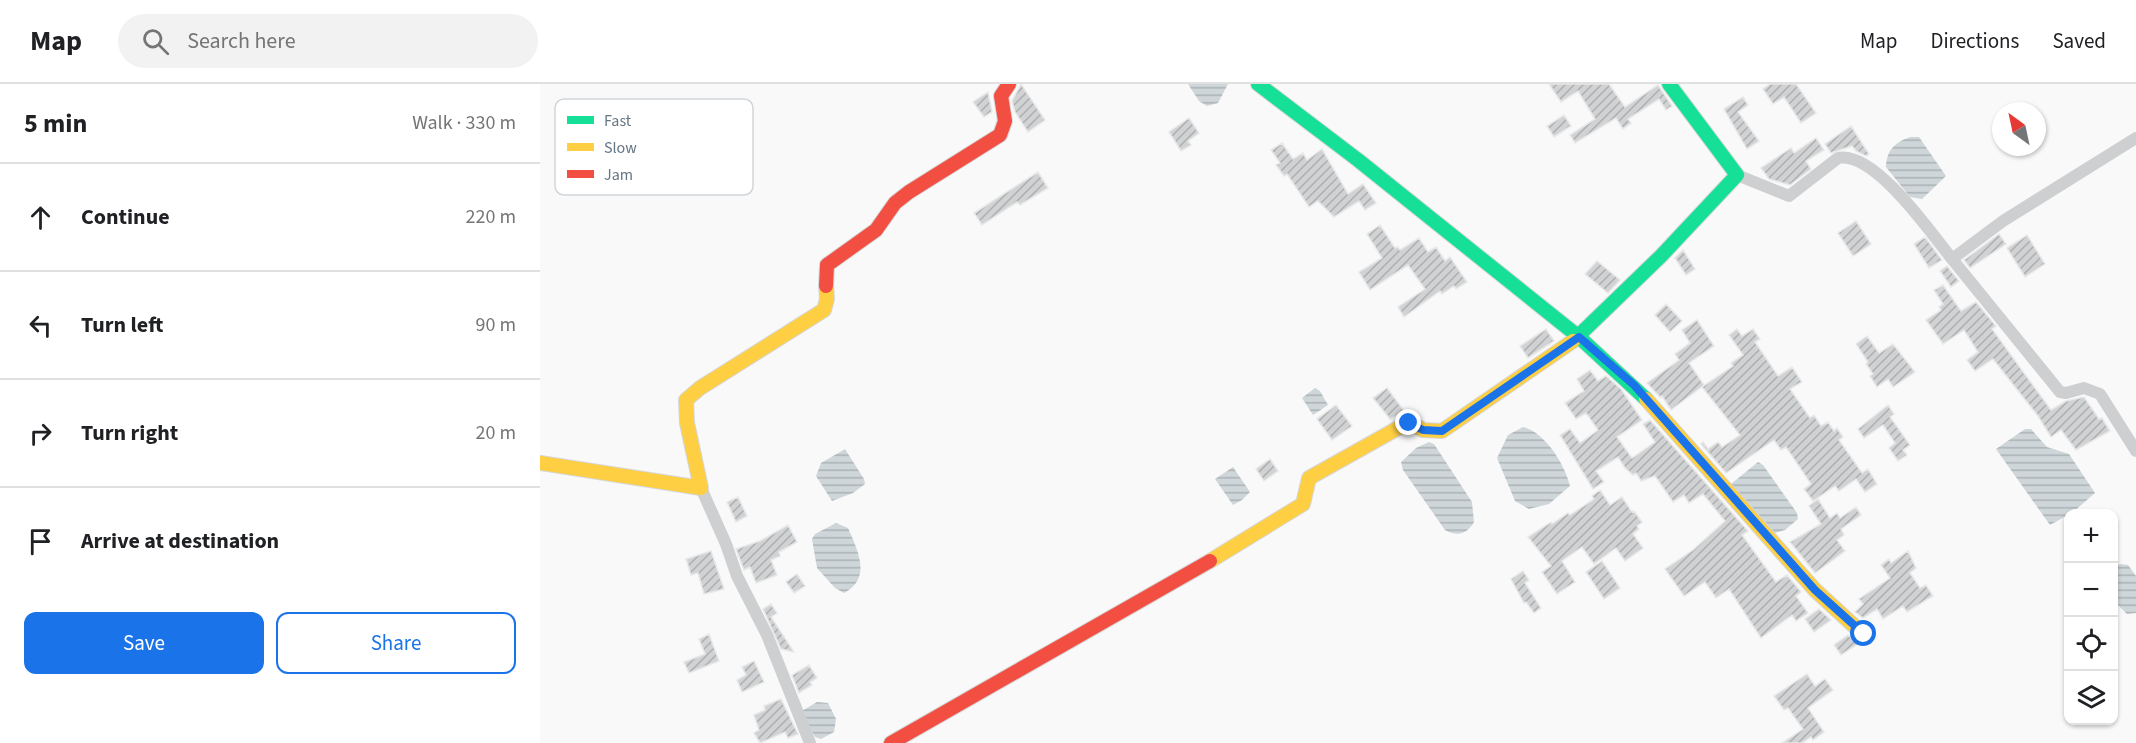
<!DOCTYPE html>
<meta charset="utf-8">
<style>
body{margin:0;font-family:"Source Sans 3",sans-serif;background:#f2f2f2;color:#202124}
.controls{position:absolute;right:18px;bottom:18px;display:grid;overflow:hidden;border-radius:12px;box-shadow:0 2px 4px #0004}
.controls button{width:54px;height:54px;display:grid;place-items:center;padding:0;border:0;border-bottom:2px solid #e0e0e0;background:#fff;color:#202124;font:30px sans-serif}
.compass{position:absolute;left:1452px;top:18px;width:54px;height:54px;border-radius:50%;background:#fff;box-shadow:0 2px 4px #0004;rotate:327deg}
.stop{position:absolute;width:18px;height:18px;margin:-14px;border:4px solid #1a73e8;border-radius:50%;background:#fff}
.stop.end{background:#1a73e8;border-color:#fff;box-shadow:0 2px 6px #0008}
.list{margin:0;padding:0;list-style:none}
h2{display:flex;justify-content:space-between;align-items:center;height:78px;margin:0;padding:0 24px;font-size:26px}
h2 small{font-size:20px;font-weight:400;color:#757577}
.list li{display:grid;grid-template-columns:39px 1fr auto;gap:18px;align-items:center;box-sizing:border-box;height:108px;padding:0 24px;border-top:2px solid #e0e0e0}
.list b{display:block;font-size:22px;white-space:nowrap}
.list em{font-size:20px;font-style:normal;color:#757577}
.actions{display:flex;gap:12px;padding:18px 24px}
.actions a{flex:1;padding:14px 0;border:2px solid #1a73e8;border-radius:12px;text-align:center;font-size:21px;color:#1a73e8}
.actions .main{background:#1a73e8;color:#fff}
.icon{flex:none;width:33px;height:33px;fill:none;stroke:currentColor;stroke-width:2;stroke-linecap:round;stroke-linejoin:round}
.map{position:relative;flex:none;width:1596px;height:659px;overflow:hidden}
header{display:flex;align-items:center;gap:36px;box-sizing:border-box;height:84px;padding:0 30px;background:#fff;border-bottom:2px solid #e0e0e0}
header strong{font-size:28px}
nav{display:flex;gap:33px;margin-inline-start:auto;font-size:21px}
.search{width:420px;height:54px;background:#f2f2f2;display:flex;align-items:center;gap:15px;box-sizing:border-box;padding:0 21px;border-radius:33px;color:#757577;font-size:22px}
main{display:flex}
aside{flex:1;background:#fff}
.map>svg:first-child{display:block}
.water{fill:url(#water-rules)}
.building{fill:url(#building-hatch);stroke:#e8e8e8;stroke-width:1.5}
.lines{fill:none;stroke-linecap:round;stroke-linejoin:round}
.fast-casing{stroke:#d5d6d7;stroke-width:16}
.slow-casing{stroke:#d5d6d7;stroke-width:16}
.jam-casing{stroke:#d5d6d7;stroke-width:16}
.street{stroke:#cecfd0;stroke-width:12}
.fast{stroke:#16e098;stroke-width:14}
.slow{stroke:#ffcf43;stroke-width:14}
.jam{stroke:#f24e42;stroke-width:14}
.route{stroke:#1a73e8;stroke-width:8}
.key{fill:#fff;stroke:#d1d6da;stroke-width:1.5}
.key-label{font-size:16px;fill:#657683}
</style>
<header>
<strong>Map</strong>
<div class="search"><svg class="icon" aria-label="search" viewBox="0 0 24 24"><circle cx="10" cy="10" r="6"/><path d="M15 15l6 6"/></svg>Search here</div>
<nav><a>Map</a><a>Directions</a><a>Saved</a></nav>
</header>
<main>
<aside>
<h2>5 min<small>Walk · 330 m</small></h2>
<ul class="list">
<li><svg class="icon" aria-label="ahead" viewBox="0 0 24 24"><path d="M12 20V5M6 11l6-6 6 6"/></svg><div><b>Continue</b></div><em>220 m</em></li>
<li><svg class="icon" aria-label="left" viewBox="0 0 24 24"><path d="M17 20v-9H6M10 6l-5 5 5 5"/></svg><div><b>Turn left</b></div><em>90 m</em></li>
<li><svg class="icon" aria-label="right" viewBox="0 0 24 24"><path d="M7 20v-9h11M14 6l5 5-5 5"/></svg><div><b>Turn right</b></div><em>20 m</em></li>
<li><svg class="icon" aria-label="arrive" viewBox="0 0 24 24"><path d="M6 21V4h12l-3 4 3 4H6"/></svg><div><b>Arrive at destination</b></div></li>
</ul>
<div class="actions"><a class="main">Save</a><a>Share</a></div>
</aside>
<div class="map">
<svg width="1596" height="659" viewBox="0 0 1596 659">
<defs>
<pattern id="water-rules" width="6" height="5" patternUnits="userSpaceOnUse" patternTransform="scale(1.5)"><rect width="6" height="5" fill="#ced6d9"/><path d="M0 2.5h6" fill="none" stroke="#abb2b5"/></pattern>
<pattern id="building-hatch" width="6" height="6" patternUnits="userSpaceOnUse" patternTransform="scale(1.5)"><rect width="6" height="6" fill="#d0d2d3"/><path d="M-1 1l2-2M0 6l6-6M5 7l2-2" fill="none" stroke="#acafb1"/></pattern>
</defs>
<rect width="100%" height="100%" fill="#f9f9f9"/>
<path class="water" d="M 648,0 L 688,0 L 678,19 L 667,22 L 659,17 Z
M 1370,53 L 1379,53 L 1406,92 L 1382,115 L 1370,113 L 1346,83 C 1347,66 1354,59 1370,53 Z
M 775,304 L 780,307 L 788,321 L 773,331 L 762,314 Z
M 983,343 C 1006,349 1025,381 1030,402 L 1009,420 L 989,425 L 975,417 L 957,374 L 968,351 Z
M 1485,345 L 1491,345 L 1507,363 L 1529,370 L 1555,409 L 1532,429 L 1510,441 L 1456,365 Z
M 889,358 L 894,360 L 932,418 L 934,438 C 927,450 918,453 905,446 L 863,386 L 861,378 L 876,364 Z
M 305,365 L 324,395 L 325,400 L 313,409 L 292,417 L 276,392 L 281,379 Z
M 1218,378 L 1223,381 L 1257,429 L 1258,435 L 1245,446 L 1235,449 L 1191,400 Z
M 693,383 L 710,408 L 702,416 L 693,421 L 675,395 Z
M 296,439 L 308,444 C 318,467 332,494 304,509 L 295,504 L 277,484 L 272,455 L 275,450 Z
M 1580,480 L 1588,481 L 1596,492 L 1596,529 L 1587,530 L 1574,517 L 1574,484 Z
M 277,618 L 288,619 L 296,635 L 294,648 L 281,655 L 275,653 L 260,628 Z"/>
<path class="building" d="M 481,0 L 505,36 L 488,48 L 475,28 L 472,17 Z
M 1009,0 L 1069,0 L 1085,23 L 1118,1 L 1132,22 L 1126,26 L 1119,15 L 1088,35 L 1091,39 L 1083,45 L 1076,34 L 1035,59 L 1030,51 L 1055,35 L 1038,7 L 1021,18 Z
M 1230,0 L 1256,0 L 1276,29 L 1261,39 L 1244,13 L 1233,20 L 1223,5 Z
M 448,8 L 452,28 L 444,33 L 433,18 Z
M 1203,13 L 1208,21 L 1198,28 L 1219,57 L 1207,65 L 1184,25 Z
M 1024,31 L 1031,42 L 1014,53 L 1007,42 Z
M 649,34 L 659,49 L 648,57 L 651,61 L 641,67 L 629,48 Z
M 1311,42 L 1329,70 L 1326,72 L 1316,67 L 1312,62 L 1291,69 L 1285,60 Z
M 1276,54 L 1284,66 L 1266,77 L 1271,85 L 1250,101 L 1229,95 L 1221,84 L 1251,64 L 1254,69 Z
M 742,59 L 753,75 L 763,69 L 767,76 L 782,65 L 808,110 L 823,100 L 836,119 L 825,126 L 819,117 L 794,133 L 778,117 L 769,123 L 747,90 L 744,92 L 736,81 L 740,79 L 731,66 Z
M 498,88 L 508,104 L 480,121 L 477,118 L 442,141 L 434,129 Z
M 1316,137 L 1331,160 L 1313,172 L 1298,149 Z
M 840,141 L 855,164 L 858,163 L 860,166 L 879,154 L 888,168 L 896,163 L 905,177 L 910,173 L 927,198 L 916,205 L 914,202 L 902,210 L 900,207 L 864,233 L 858,223 L 885,205 L 868,181 L 830,206 L 819,188 L 842,174 L 827,150 Z
M 1459,150 L 1466,160 L 1430,184 L 1424,176 Z
M 1487,151 L 1505,180 L 1485,193 L 1467,164 Z
M 1385,153 L 1402,176 L 1389,184 L 1374,160 Z
M 1143,166 L 1155,185 L 1146,191 L 1135,174 Z
M 1057,177 L 1080,196 L 1068,209 L 1045,190 Z
M 1407,182 L 1419,197 L 1411,203 L 1400,187 Z
M 1403,201 L 1421,227 L 1436,218 L 1456,242 L 1452,245 L 1511,326 L 1526,317 L 1544,313 L 1559,335 L 1562,334 L 1570,347 L 1536,366 L 1521,346 L 1511,353 L 1498,332 L 1453,275 L 1435,287 L 1427,276 L 1438,268 L 1424,246 L 1403,260 L 1386,236 L 1401,226 L 1399,223 L 1403,220 L 1394,206 Z
M 1126,220 L 1142,237 L 1130,248 L 1115,231 Z
M 1157,236 L 1174,262 L 1149,279 L 1164,301 L 1131,326 L 1122,312 L 1120,313 L 1107,299 L 1139,276 L 1135,270 L 1150,259 L 1142,246 Z
M 1006,245 L 1014,257 L 988,274 L 980,262 Z
M 1197,245 L 1202,252 L 1213,245 L 1220,255 L 1215,258 L 1238,292 L 1252,283 L 1262,298 L 1250,305 L 1270,334 L 1274,331 L 1281,342 L 1288,338 L 1294,347 L 1297,344 L 1303,353 L 1299,356 L 1322,389 L 1328,385 L 1337,400 L 1325,408 L 1316,395 L 1299,407 L 1295,402 L 1273,417 L 1264,405 L 1271,400 L 1246,363 L 1241,366 L 1234,356 L 1186,389 L 1161,360 L 1163,358 L 1168,365 L 1178,358 L 1182,363 L 1200,351 L 1162,303 L 1193,282 L 1191,279 L 1203,271 L 1189,251 Z
M 1327,252 L 1339,269 L 1353,260 L 1375,288 L 1353,303 L 1348,295 L 1337,303 L 1330,292 L 1333,290 L 1326,280 L 1328,278 L 1316,260 Z
M 1050,286 L 1058,297 L 1066,292 L 1081,305 L 1102,336 L 1077,353 L 1092,374 L 1115,358 L 1103,340 L 1110,336 L 1208,447 L 1202,451 L 1236,498 L 1247,491 L 1257,503 L 1261,508 L 1256,512 L 1268,529 L 1256,537 L 1252,531 L 1221,554 L 1189,505 L 1176,514 L 1165,498 L 1144,512 L 1125,485 L 1153,466 L 1185,437 L 1163,410 L 1149,419 L 1144,411 L 1133,418 L 1115,392 L 1101,397 L 1096,389 L 1093,391 L 1085,384 L 1078,373 L 1056,387 L 1064,398 L 1053,405 L 1020,351 L 1030,345 L 1040,359 L 1058,346 L 1046,329 L 1036,335 L 1025,319 L 1044,307 L 1037,295 Z
M 847,304 L 865,328 L 850,335 L 833,314 Z
M 796,321 L 812,342 L 792,356 L 777,335 Z
M 1348,321 L 1354,330 L 1350,333 L 1370,361 L 1363,366 L 1367,371 L 1358,377 L 1349,364 L 1355,359 L 1343,341 L 1324,354 L 1318,345 Z
M 730,375 L 738,387 L 724,397 L 716,385 Z
M 1060,406 L 1070,421 L 1082,413 L 1092,428 L 1094,427 L 1102,438 L 1097,442 L 1099,445 L 1093,450 L 1103,464 L 1085,477 L 1076,464 L 1054,480 L 1042,463 L 1022,477 L 1035,498 L 1017,510 L 1002,488 L 1011,482 L 988,453 L 1011,438 L 1012,440 L 1028,429 L 1030,431 L 1054,415 L 1052,412 Z
M 198,413 L 207,432 L 196,438 L 187,418 Z
M 1278,415 L 1290,434 L 1297,429 L 1300,434 L 1316,423 L 1321,431 L 1301,445 L 1304,451 L 1297,456 L 1305,467 L 1275,489 L 1250,458 L 1281,440 L 1269,422 Z
M 248,441 L 257,458 L 239,468 L 240,472 L 231,476 L 237,491 L 216,499 L 210,483 L 204,486 L 196,465 L 220,457 Z
M 171,467 L 184,505 L 164,510 L 158,489 L 151,491 L 146,475 Z
M 1368,467 L 1376,484 L 1370,489 L 1380,504 L 1386,501 L 1393,512 L 1367,528 L 1363,522 L 1343,535 L 1337,525 L 1323,534 L 1315,528 L 1323,520 L 1319,515 L 1350,494 L 1341,481 L 1349,475 L 1351,479 Z
M 1062,477 L 1080,504 L 1064,515 L 1046,488 Z
M 983,487 L 989,496 L 985,499 L 1001,524 L 994,529 L 986,518 L 984,519 L 971,495 Z
M 257,490 L 265,502 L 254,509 L 246,498 Z
M 231,520 L 237,529 L 231,533 L 254,568 L 241,565 L 223,525 Z
M 1279,525 L 1291,536 L 1274,548 L 1265,535 Z
M 169,550 L 179,577 L 149,589 L 144,578 L 165,570 L 159,555 Z
M 1308,551 L 1318,560 L 1301,571 L 1294,561 Z
M 214,577 L 224,598 L 202,608 L 197,596 L 206,591 L 202,583 Z
M 269,581 L 277,594 L 270,598 L 272,601 L 259,609 L 252,591 Z
M 1267,590 L 1275,602 L 1285,595 L 1293,606 L 1268,624 L 1284,648 L 1273,656 L 1271,653 L 1262,659 L 1242,659 L 1263,645 L 1248,624 L 1244,626 L 1234,612 Z
M 241,615 L 258,650 L 248,654 L 245,648 L 220,659 L 214,649 L 219,646 L 214,631 L 225,626 L 224,622 Z"/>
<g class="lines">
<defs>
<path id="fast" d="M 718,0 L 818,76 L 1039,253 L 1106,315
M 1033,257 L 1121,172 L 1197,91 L 1129,0"/>
<path id="slow" d="M 1106,315 L 1275,506 L 1324,551
M 0,379 L 161,404 L 147,339 L 146,316 L 160,304 L 284,226 L 287,215 L 286,202
M 670,477 L 763,420 L 769,394 L 869,338 L 883,346 L 902,347 L 1033,257"/>
<path id="jam" d="M 286,202 L 287,181 L 336,146 L 355,119 L 369,108 L 460,51 L 465,37 L 461,12 L 469,0
M 351,659 L 670,477"/>
</defs>
<use href="#fast" class="fast-casing"/>
<use href="#slow" class="slow-casing"/>
<use href="#jam" class="jam-casing"/>
<path class="street" d="M 1596,54 L 1463,137 L 1412,175 L 1520,308 L 1526,309 L 1544,304 L 1560,310 L 1596,367
M 1197,91 L 1249,112 L 1298,74 C 1334,66 1391,149 1412,175
M 161,404 L 186,460 L 197,492 L 227,551 L 270,659"/>
<use href="#fast" class="fast"/>
<use href="#slow" class="slow"/>
<use href="#jam" class="jam"/>
</g>
<g class="lines">
<path class="route" d="M 869,339 L 883,346 L 902,347 L 1039,253 L 1094,301 L 1275,506 L 1324,550"/>
</g>
<rect x="15" y="15" width="198" height="96" rx="9" class="key"/>
<rect x="27" y="32" width="27" height="8" fill="#16e098"/>
<rect x="27" y="59" width="27" height="8" fill="#ffcf43"/>
<rect x="27" y="86" width="27" height="8" fill="#f24e42"/>
<g class="key-label">
<text x="64" y="42">Fast</text>
<text x="64" y="69">Slow</text>
<text x="64" y="96">Jam</text>
</g>
</svg>
<div class="controls">
<button>+</button>
<button>−</button>
<button><svg class="icon" aria-label="locate" viewBox="0 0 24 24"><circle cx="12" cy="12" r="6"/><path d="M12 2v4M12 18v4M2 12h4M18 12h4"/></svg></button>
<button><svg class="icon" aria-label="layers" viewBox="0 0 24 24"><path d="M12 4l9 5-9 5-9-5zM3 14l9 5 9-5"/></svg></button>
</div>
<svg class="compass" viewBox="-18 -18 36 36"><path d="M0-13l5 13h-10z" fill="#e53935"/><path d="M0 13l5-13h-10z" fill="#757577"/></svg>
<div class="stop" style="left:1324px;top:550px"></div>
<div class="stop end" style="left:869px;top:339px"></div>
</div>
</main>
